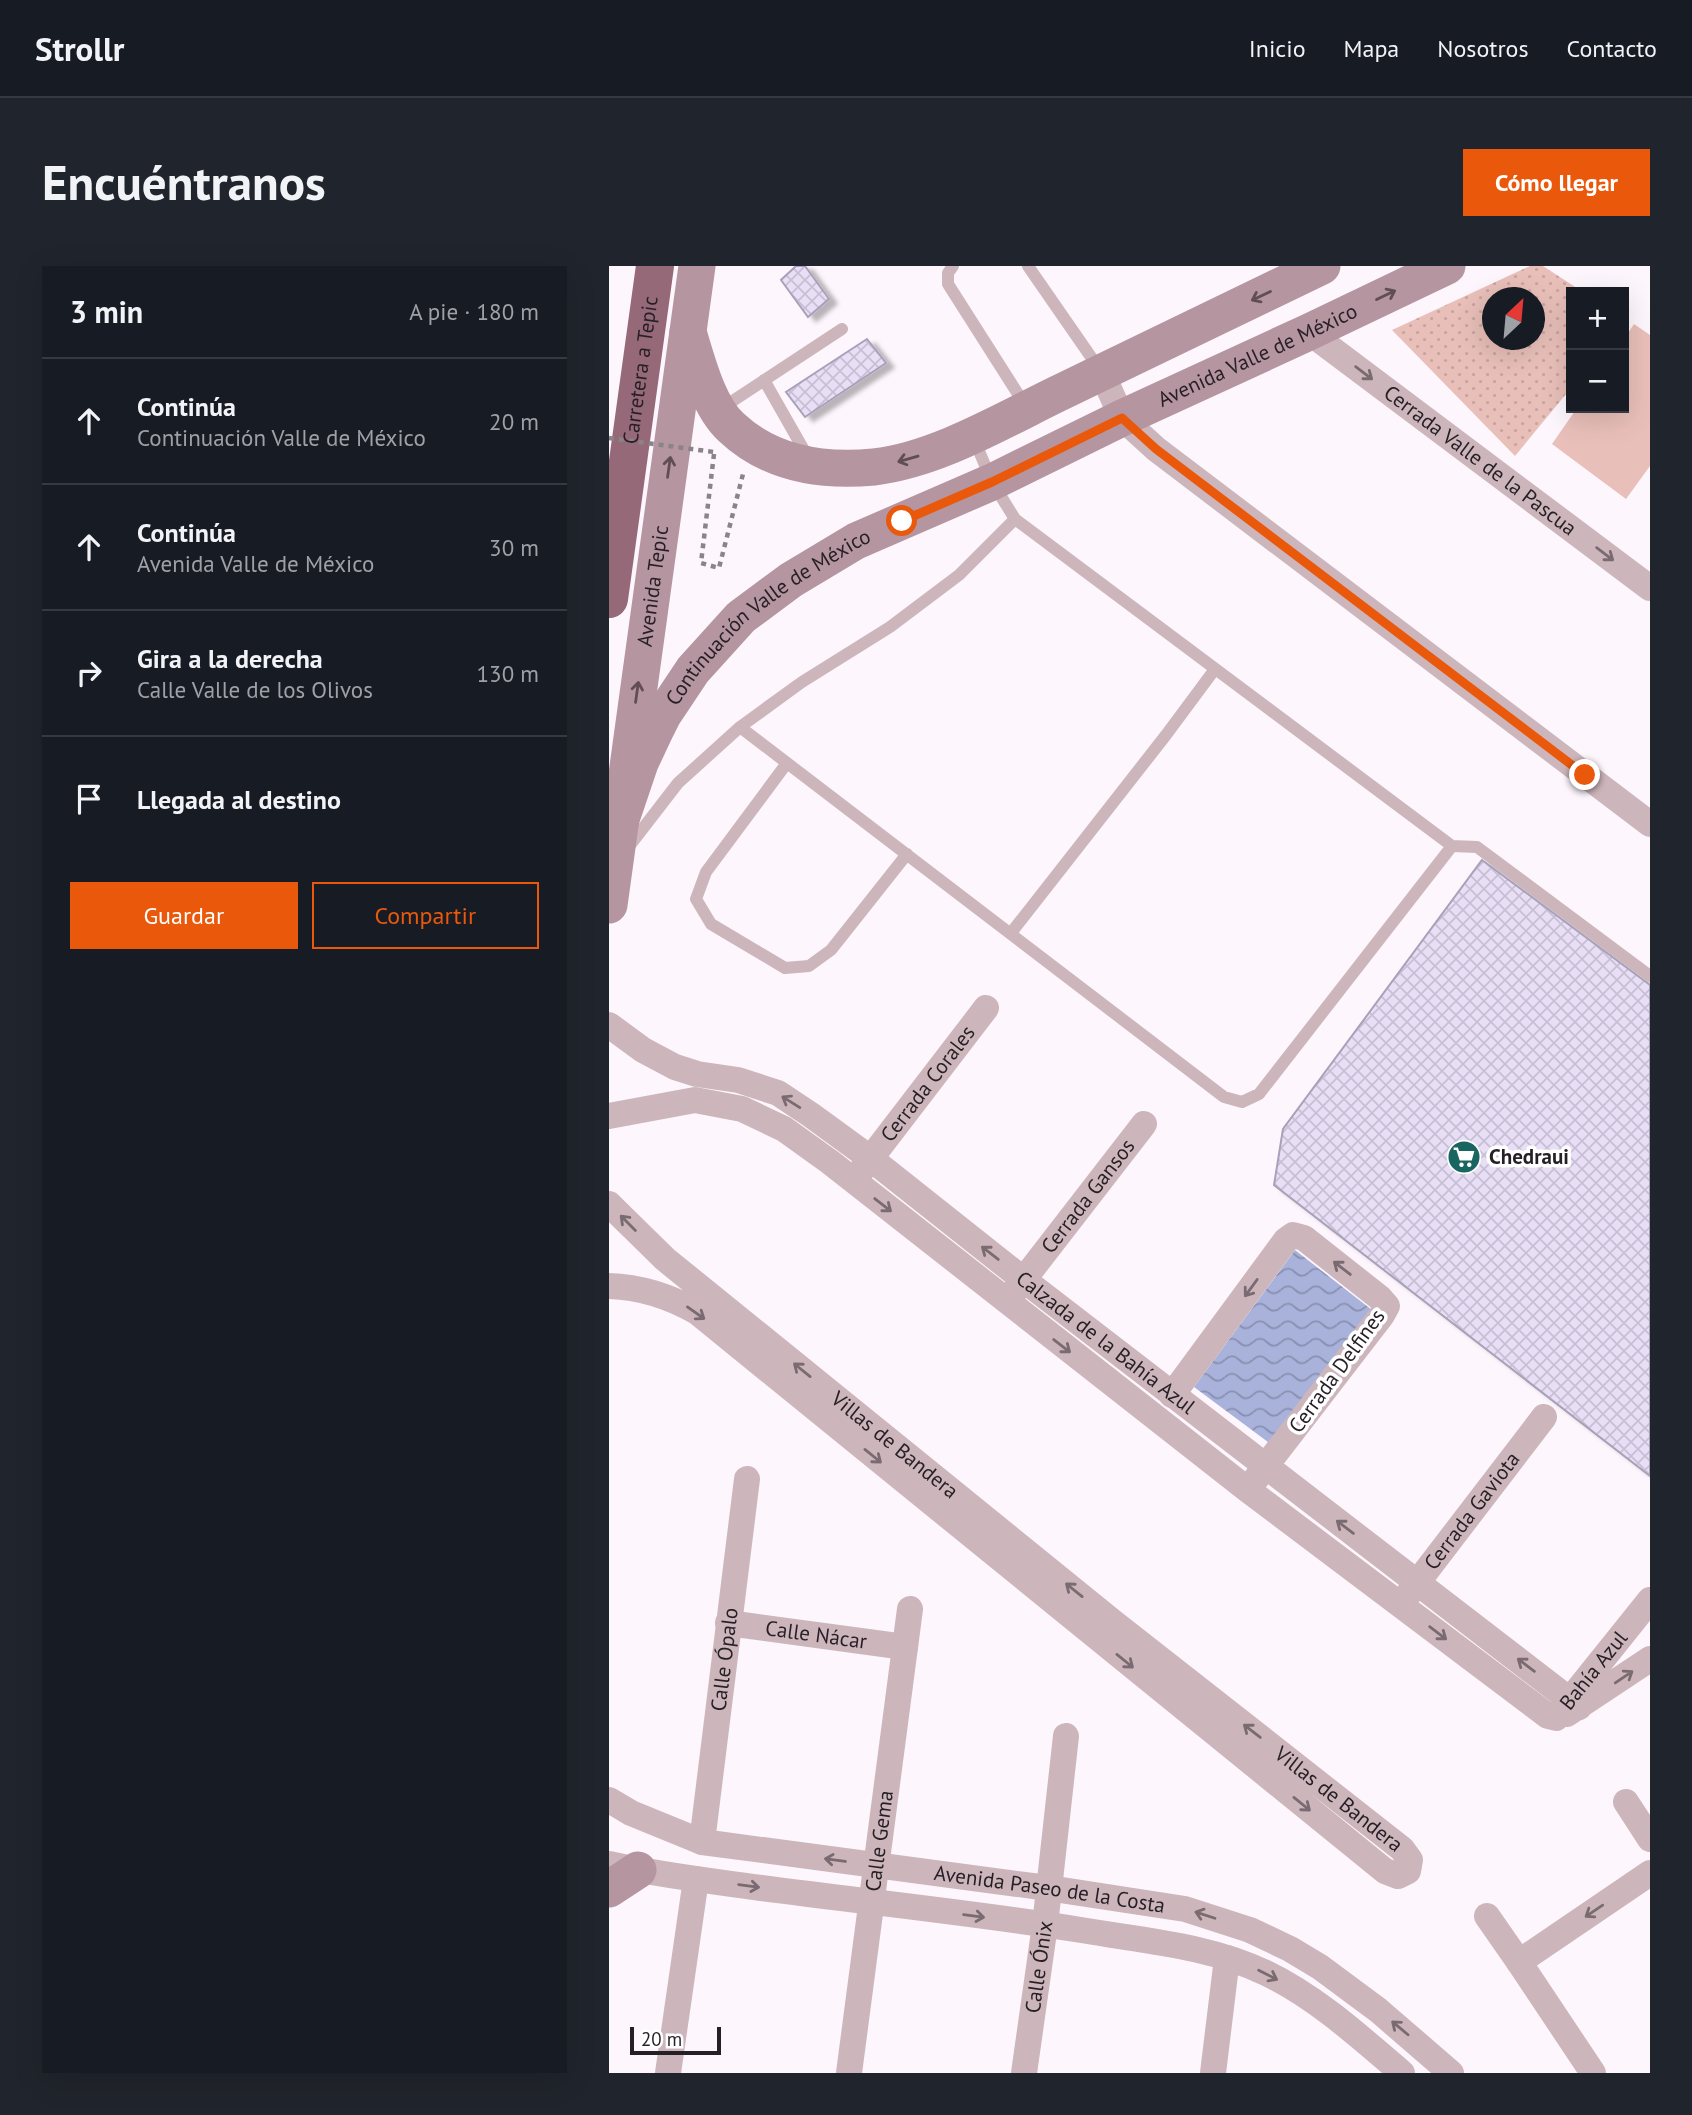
<!DOCTYPE html>
<html lang="es">
<meta charset="utf-8">
<style>
body{margin:0;font-family:"PT Sans",sans-serif;background:#20242c;color:#f1f3f6}
.controls{position:absolute;right:21px;top:21px;display:grid;overflow:hidden;border-radius:0px;box-shadow:0 7px 28px #0002}
.controls button{width:63px;height:63px;display:grid;place-items:center;padding:0;border:0;border-bottom:2px solid #363941;background:#171b24;color:#f1f3f6;font:35px sans-serif}
.compass{position:absolute;left:873px;top:21px;width:63px;height:63px;border-radius:50%;background:#171b24;box-shadow:0 7px 28px #0002;rotate:26deg}
.scale{position:absolute;left:21px;bottom:18px;width:91px;box-sizing:border-box;padding-left:7px;border:4px solid #271f26;border-top:0;font-size:19px;line-height:24px;white-space:nowrap;color:#271f26;-webkit-text-stroke:5px #fff;paint-order:stroke}
.stop{position:absolute;width:21px;height:21px;margin:-16px;border:5px solid #ea580c;border-radius:50%;background:#fff}
.stop.end{background:#ea580c;border-color:#fff;box-shadow:0 2px 7px #0008}
.list{margin:0;padding:0;list-style:none}
h2{display:flex;justify-content:space-between;align-items:center;height:91px;margin:0;padding:0 28px;font-size:30px}
h2 small{font-size:23px;font-weight:400;color:#9ea1a6}
.list li{display:grid;grid-template-columns:46px 1fr auto;gap:21px;align-items:center;box-sizing:border-box;height:126px;padding:0 28px;border-top:2px solid #363941}
.list b{display:block;font-size:26px;white-space:nowrap}
.list p{margin:0;font-size:23px;white-space:nowrap;color:#9ea1a6}
.list em{font-size:23px;font-style:normal;color:#9ea1a6}
.actions{display:flex;gap:14px;padding:21px 28px}
.actions a{flex:1;padding:16px 0;border:2px solid #ea580c;border-radius:0px;text-align:center;font-size:24px;color:#ea580c}
.actions .main{background:#ea580c;color:#fff}
.icon{flex:none;width:38px;height:38px;fill:none;stroke:currentColor;stroke-width:2;stroke-linecap:round;stroke-linejoin:round}
.map{position:relative;flex:none;width:1041px;height:1807px;overflow:hidden;border-radius:0px}
header{display:flex;align-items:center;gap:42px;box-sizing:border-box;height:98px;padding:0 35px;background:#171b24;border-bottom:2px solid #363941}
header strong{font-size:33px}
nav{display:flex;gap:38px;margin-inline-start:auto;font-size:24px}
.intro{display:flex;align-items:center;justify-content:space-between;box-sizing:border-box;height:168px;padding:0 42px}
h1{margin:0;font-size:49px}
.button{padding:18px 32px;border-radius:0px;background:#ea580c;color:#fff;font-size:24px;font-weight:700}
main{display:flex;gap:42px;padding:0 42px}
aside{flex:1;background:#171b24;border-radius:0px;box-shadow:0 7px 28px #0002}
.map>svg:first-child{display:block}
.park{fill:url(#park-dots);fill-rule:evenodd}
.pitch{fill:#e9bfb9}
.water{fill:url(#water-waves)}
.building{fill:url(#building-cross-hatch);stroke:#a9a1b8;stroke-width:2;filter:url(#shadow)}
.lines{fill:none;stroke-linecap:round;stroke-linejoin:round}
.path{stroke:#8b838a;stroke-width:4.5;stroke-dasharray:5 5;stroke-linecap:butt}
.lane{stroke:#ccb6bc;stroke-width:12}
.street{stroke:#ccb6bc;stroke-width:26}
.secondary{stroke:#b5959f;stroke-width:37}
.highway{stroke:#956977;stroke-width:38}
.path-bridge{stroke:#8b838a;stroke-width:4.5;stroke-dasharray:5 5;stroke-linecap:butt}
.oneway{stroke:#604e56}
.oneway2{stroke:#7a6a71}
.route{stroke:#ea580c;stroke-width:9}
.labels{text-anchor:middle;stroke-width:7;stroke-linejoin:round;paint-order:stroke}
.street-label{font-size:21px;fill:#271f26;stroke:#fff}
.poi-label{font-size:21px;font-weight:bold;fill:#271f26;stroke:#fff;text-anchor:start}
</style>
<header>
<strong>Strollr</strong>
<nav><a>Inicio</a><a>Mapa</a><a>Nosotros</a><a>Contacto</a></nav>
</header>
<div class="intro"><h1>Encuéntranos</h1><a class="button">Cómo llegar</a></div>
<main>
<aside>
<h2>3 min<small>A pie · 180 m</small></h2>
<ul class="list">
<li><svg class="icon" aria-label="ahead" viewBox="0 0 24 24"><path d="M12 20V5M6 11l6-6 6 6"/></svg><div><b>Continúa</b><p>Continuación Valle de México</p></div><em>20 m</em></li>
<li><svg class="icon" aria-label="ahead" viewBox="0 0 24 24"><path d="M12 20V5M6 11l6-6 6 6"/></svg><div><b>Continúa</b><p>Avenida Valle de México</p></div><em>30 m</em></li>
<li><svg class="icon" aria-label="right" viewBox="0 0 24 24"><path d="M7 20v-9h11M14 6l5 5-5 5"/></svg><div><b>Gira a la derecha</b><p>Calle Valle de los Olivos</p></div><em>130 m</em></li>
<li><svg class="icon" aria-label="arrive" viewBox="0 0 24 24"><path d="M6 21V4h12l-3 4 3 4H6"/></svg><div><b>Llegada al destino</b></div></li>
</ul>
<div class="actions"><a class="main">Guardar</a><a>Compartir</a></div>
</aside>
<div class="map">
<svg width="1041" height="1807" viewBox="0 0 1041 1807">
<defs>
<pattern id="park-dots" width="8" height="8" patternUnits="userSpaceOnUse" patternTransform="scale(1.75)"><rect width="8" height="8" fill="#e9bfb9"/><path d="M2 2h.1M6 6h.1" fill="none" stroke="#c8a49f" stroke-width="1.8" stroke-linecap="round"/></pattern>
<pattern id="water-waves" width="16" height="10" patternUnits="userSpaceOnUse" patternTransform="scale(1.75)"><rect width="16" height="10" fill="#a8b2db"/><path d="M0 5q4-4 8 0t8 0" fill="none" stroke="#8990b1"/></pattern>
<pattern id="building-cross-hatch" width="8" height="8" patternUnits="userSpaceOnUse" patternTransform="scale(1.75)"><rect width="8" height="8" fill="#e8dff7"/><path d="M0 0l8 8M0 8l8-8" fill="none" stroke="#c7bfd4"/></pattern>
<filter id="shadow"><feDropShadow dx="8" dy="4.5" stdDeviation="2" flood-color="#0004"/></filter>
</defs>
<rect width="100%" height="100%" fill="#fef6fd"/>
<path class="park" d="M 921,0 L 934,0 L 974,26 L 962,26 L 962,122 L 906,190 L 783,64 ZM 884,32 L 926,32 L 926,74 L 884,74 Z"/>
<path class="pitch" d="M 1025,58 L 1041,69 L 1041,200 L 1017,233 L 943,178 L 968,142 L 1015,142 L 1015,73 Z"/>
<path class="water" d="M 686,984 L 763,1044 L 663,1179 L 585,1121 Z"/>
<path class="building" d="M 187,0 L 196,0 L 220,33 L 199,51 L 172,14 Z
M 258,73 L 277,97 L 196,151 L 177,126 Z
M 873,594 L 1041,719 L 1041,1210 L 665,919 L 674,863 Z"/>
<g class="lines">
<path class="path" d="M 105,188 L 92,297 L 110,302 L 134,208"/>
<path class="lane" d="M 344,0 L 339,7 L 339,18 L 416,139
M 419,0 L 491,104
M 155,114 L 200,193
M 110,144 L 233,63
M 365,173 L 383,216 L 406,253 L 843,580 L 868,581 L 1041,710
M 131,461 L 615,831 L 633,836 L 650,828 L 843,580
M 178,497 L 97,606 L 87,633 L 102,658 L 176,702 L 200,700 L 222,684 L 298,588
M 18,583 L 69,517 L 131,461 L 193,416 L 281,361 L 350,309 L 406,253
M 402,667 L 557,469 L 606,403"/>
<g class="street">
<path id="s1" d="M 700,66 L 1041,322"/>
<path d="M 493,107 L 513,152 L 547,183 L 1041,558"/>
<path id="s2" d="M 0,759 L 34,784 L 66,801 L 88,808 L 129,814 L 169,827 L 202,849 L 261,892 L 415,1014 L 970,1441"/>
<path d="M 0,850 L 86,834 L 133,843 L 175,863 L 221,896 L 639,1224 L 939,1450 L 947,1452"/>
<path id="s3" d="M 252,905 L 377,742"/>
<path id="s4" d="M 0,938 L 56,993 L 504,1356 L 793,1583 L 801,1594 L 799,1605 L 789,1610 L 776,1605 L 88,1046 C 60,1030 33,1021 0,1020"/>
<path id="s5" d="M 405,1026 L 535,858"/>
<path d="M 563,1129 L 677,974 L 684,969 L 695,972 L 771,1032 L 778,1040 L 773,1049 L 646,1214"/>
<path id="s6" d="M 798,1330 L 935,1151"/>
<path id="s7" d="M 119,1357 L 296,1381"/>
<path id="s8" d="M 952,1445 L 1041,1334"/>
<path d="M 958,1448 L 1041,1393"/>
<path id="s9" d="M 0,1534 L 22,1547 L 93,1576 L 439,1622 L 576,1643 L 641,1664 L 681,1683 L 711,1701 L 769,1744 L 842,1807"/>
<path d="M 1017,1536 L 1041,1573"/>
<path id="s10" d="M 93,1576 L 138,1213"/>
<path d="M 0,1598 C 50,1609 101,1615 152,1622 C 258,1636 366,1647 472,1664 C 535,1675 598,1679 657,1707 C 707,1731 751,1771 793,1807"/>
<path d="M 878,1650 L 910,1696"/>
<path d="M 59,1807 L 87,1613"/>
<path id="s11" d="M 240,1807 L 301,1343"/>
<path id="s12" d="M 415,1807 L 436,1659 L 457,1470"/>
<path d="M 604,1807 L 618,1692"/>
<path d="M 984,1807 L 910,1696 L 1041,1607"/>
</g>
<g class="secondary">
<path d="M 79,66 C 88,95 99,140 122,161 C 161,198 213,206 265,201 C 326,194 391,156 446,129 C 535,86 624,43 713,0"/>
<path id="s13" d="M 9,562 L 31,497 L 46,465 L 54,449 L 84,404 L 132,351 L 182,314 L 247,275 L 383,216 L 513,152 L 700,66 L 838,0"/>
<path id="s14" d="M 0,639 L 88,0"/>
<path d="M 0,1623 L 29,1604"/>
</g>
<path class="highway" id="s15" d="M 0,333 L 46,0"/>
<path class="path-bridge" d="M 0,172 L 105,186"/>
</g>
<defs><path id="oneway-shaft" d="M-6 0H5M1.5-3L5.5 0L1.5 3" fill="none" stroke-width="1.6" stroke-linecap="round" stroke-linejoin="round" transform="scale(1.75)"/></defs>
<g class="oneway">
<use href="#oneway-shaft" transform="translate(777 29) rotate(-26)"/>
<use href="#oneway-shaft" transform="translate(652 30) rotate(154)"/>
<use href="#oneway-shaft" transform="translate(299 193) rotate(164)"/>
<use href="#oneway-shaft" transform="translate(60 201) rotate(-82)"/>
<use href="#oneway-shaft" transform="translate(28 426) rotate(-82)"/>
</g>
<g class="oneway2">
<use href="#oneway-shaft" transform="translate(755 107) rotate(37)"/>
<use href="#oneway-shaft" transform="translate(996 288) rotate(37)"/>
<use href="#oneway-shaft" transform="translate(182 836) rotate(-148)"/>
<use href="#oneway-shaft" transform="translate(274 939) rotate(38)"/>
<use href="#oneway-shaft" transform="translate(19 957) rotate(-135)"/>
<use href="#oneway-shaft" transform="translate(381 987) rotate(-142)"/>
<use href="#oneway-shaft" transform="translate(733 1002) rotate(-142)"/>
<use href="#oneway-shaft" transform="translate(642 1022) rotate(126)"/>
<use href="#oneway-shaft" transform="translate(87 1047) rotate(35)"/>
<use href="#oneway-shaft" transform="translate(453 1080) rotate(38)"/>
<use href="#oneway-shaft" transform="translate(193 1104) rotate(-141)"/>
<use href="#oneway-shaft" transform="translate(264 1190) rotate(39)"/>
<use href="#oneway-shaft" transform="translate(736 1261) rotate(-143)"/>
<use href="#oneway-shaft" transform="translate(465 1324) rotate(-141)"/>
<use href="#oneway-shaft" transform="translate(829 1367) rotate(37)"/>
<use href="#oneway-shaft" transform="translate(516 1395) rotate(39)"/>
<use href="#oneway-shaft" transform="translate(917 1399) rotate(-143)"/>
<use href="#oneway-shaft" transform="translate(1015 1411) rotate(-34)"/>
<use href="#oneway-shaft" transform="translate(643 1465) rotate(-142)"/>
<use href="#oneway-shaft" transform="translate(693 1538) rotate(39)"/>
<use href="#oneway-shaft" transform="translate(226 1594) rotate(-172)"/>
<use href="#oneway-shaft" transform="translate(140 1620) rotate(8)"/>
<use href="#oneway-shaft" transform="translate(985 1645) rotate(146)"/>
<use href="#oneway-shaft" transform="translate(596 1649) rotate(-162)"/>
<use href="#oneway-shaft" transform="translate(365 1650) rotate(7)"/>
<use href="#oneway-shaft" transform="translate(659 1709) rotate(27)"/>
<use href="#oneway-shaft" transform="translate(791 1762) rotate(-140)"/>
</g>
<g class="lines">
<path class="route" d="M 293,255 L 383,216 L 513,152 L 547,183 L 976,509"/>
</g>
<defs>
<symbol id="supermarket-disc" viewBox="-11 -11 22 22"><circle r="9.5" fill="#186561" stroke="#fff"/><path d="M-6-5.5h2.5l.6 2H6L4.5 2H-2.5L-4.4-4H-6ZM-1.5 3.2a1.3 1.3 0 1 0 .1 0ZM3 3.2a1.3 1.3 0 1 0 .1 0Z" fill="#fff"/></symbol>
</defs>
<g fill-rule="evenodd">
<use href="#supermarket-disc" x="836" y="872" width="38" height="38"/>
</g>
<g class="labels">
<g class="street-label">
<text dy="7" stroke="none"><textPath href="#s13" startOffset="828">Avenida Valle de México</textPath></text>
<text dy="7" stroke="none"><textPath href="#s15" startOffset="231">Carretera a Tepic</textPath></text>
<text dy="7" stroke="none"><textPath href="#s1" startOffset="214">Cerrada Valle de la Pascua</textPath></text>
<text dy="7" stroke="none"><textPath href="#s14" startOffset="322">Avenida Tepic</textPath></text>
<text dy="7" stroke="none"><textPath href="#s13" startOffset="268">Continuación Valle de México</textPath></text>
<text dy="7" stroke="none"><textPath href="#s3" startOffset="110">Cerrada Corales</textPath></text>
<text dy="7" stroke="none"><textPath href="#s5" startOffset="121">Cerrada Gansos</textPath></text>
<text dy="7" stroke="none"><textPath href="#s2" startOffset="597">Calzada de la Bahía Azul</textPath></text>
<text transform="translate(728 1105) rotate(-54)" y="7">Cerrada Delfines</text>
<text dy="7" stroke="none"><textPath href="#s4" startOffset="374">Villas de Bandera</textPath></text>
<text dy="7" stroke="none"><textPath href="#s6" startOffset="107">Cerrada Gaviota</textPath></text>
<text dy="7" stroke="none"><textPath href="#s7" startOffset="89">Calle Nácar</textPath></text>
<text dy="7" stroke="none"><textPath href="#s10" startOffset="184">Calle Ópalo</textPath></text>
<text dy="7" stroke="none"><textPath href="#s8" startOffset="52">Bahía Azul</textPath></text>
<text dy="7" stroke="none"><textPath href="#s4" startOffset="942">Villas de Bandera</textPath></text>
<text dy="7" stroke="none"><textPath href="#s11" startOffset="234">Calle Gema</textPath></text>
<text dy="7" stroke="none"><textPath href="#s9" startOffset="453">Avenida Paseo de la Costa</textPath></text>
<text dy="7" stroke="none"><textPath href="#s12" startOffset="107">Calle Ónix</textPath></text>
</g>
<g class="poi-label">
<text x="880" y="898">Chedraui</text>
</g>
</g>
</svg>
<div class="controls">
<button>+</button>
<button>−</button>
</div>
<svg class="compass" viewBox="-18 -18 36 36"><path d="M0-13l5 13h-10z" fill="#e53935"/><path d="M0 13l5-13h-10z" fill="#9ea1a6"/></svg>
<div class="scale">20 m</div>
<div class="stop" style="left:293px;top:255px"></div>
<div class="stop end" style="left:976px;top:509px"></div>
</div>
</main>
